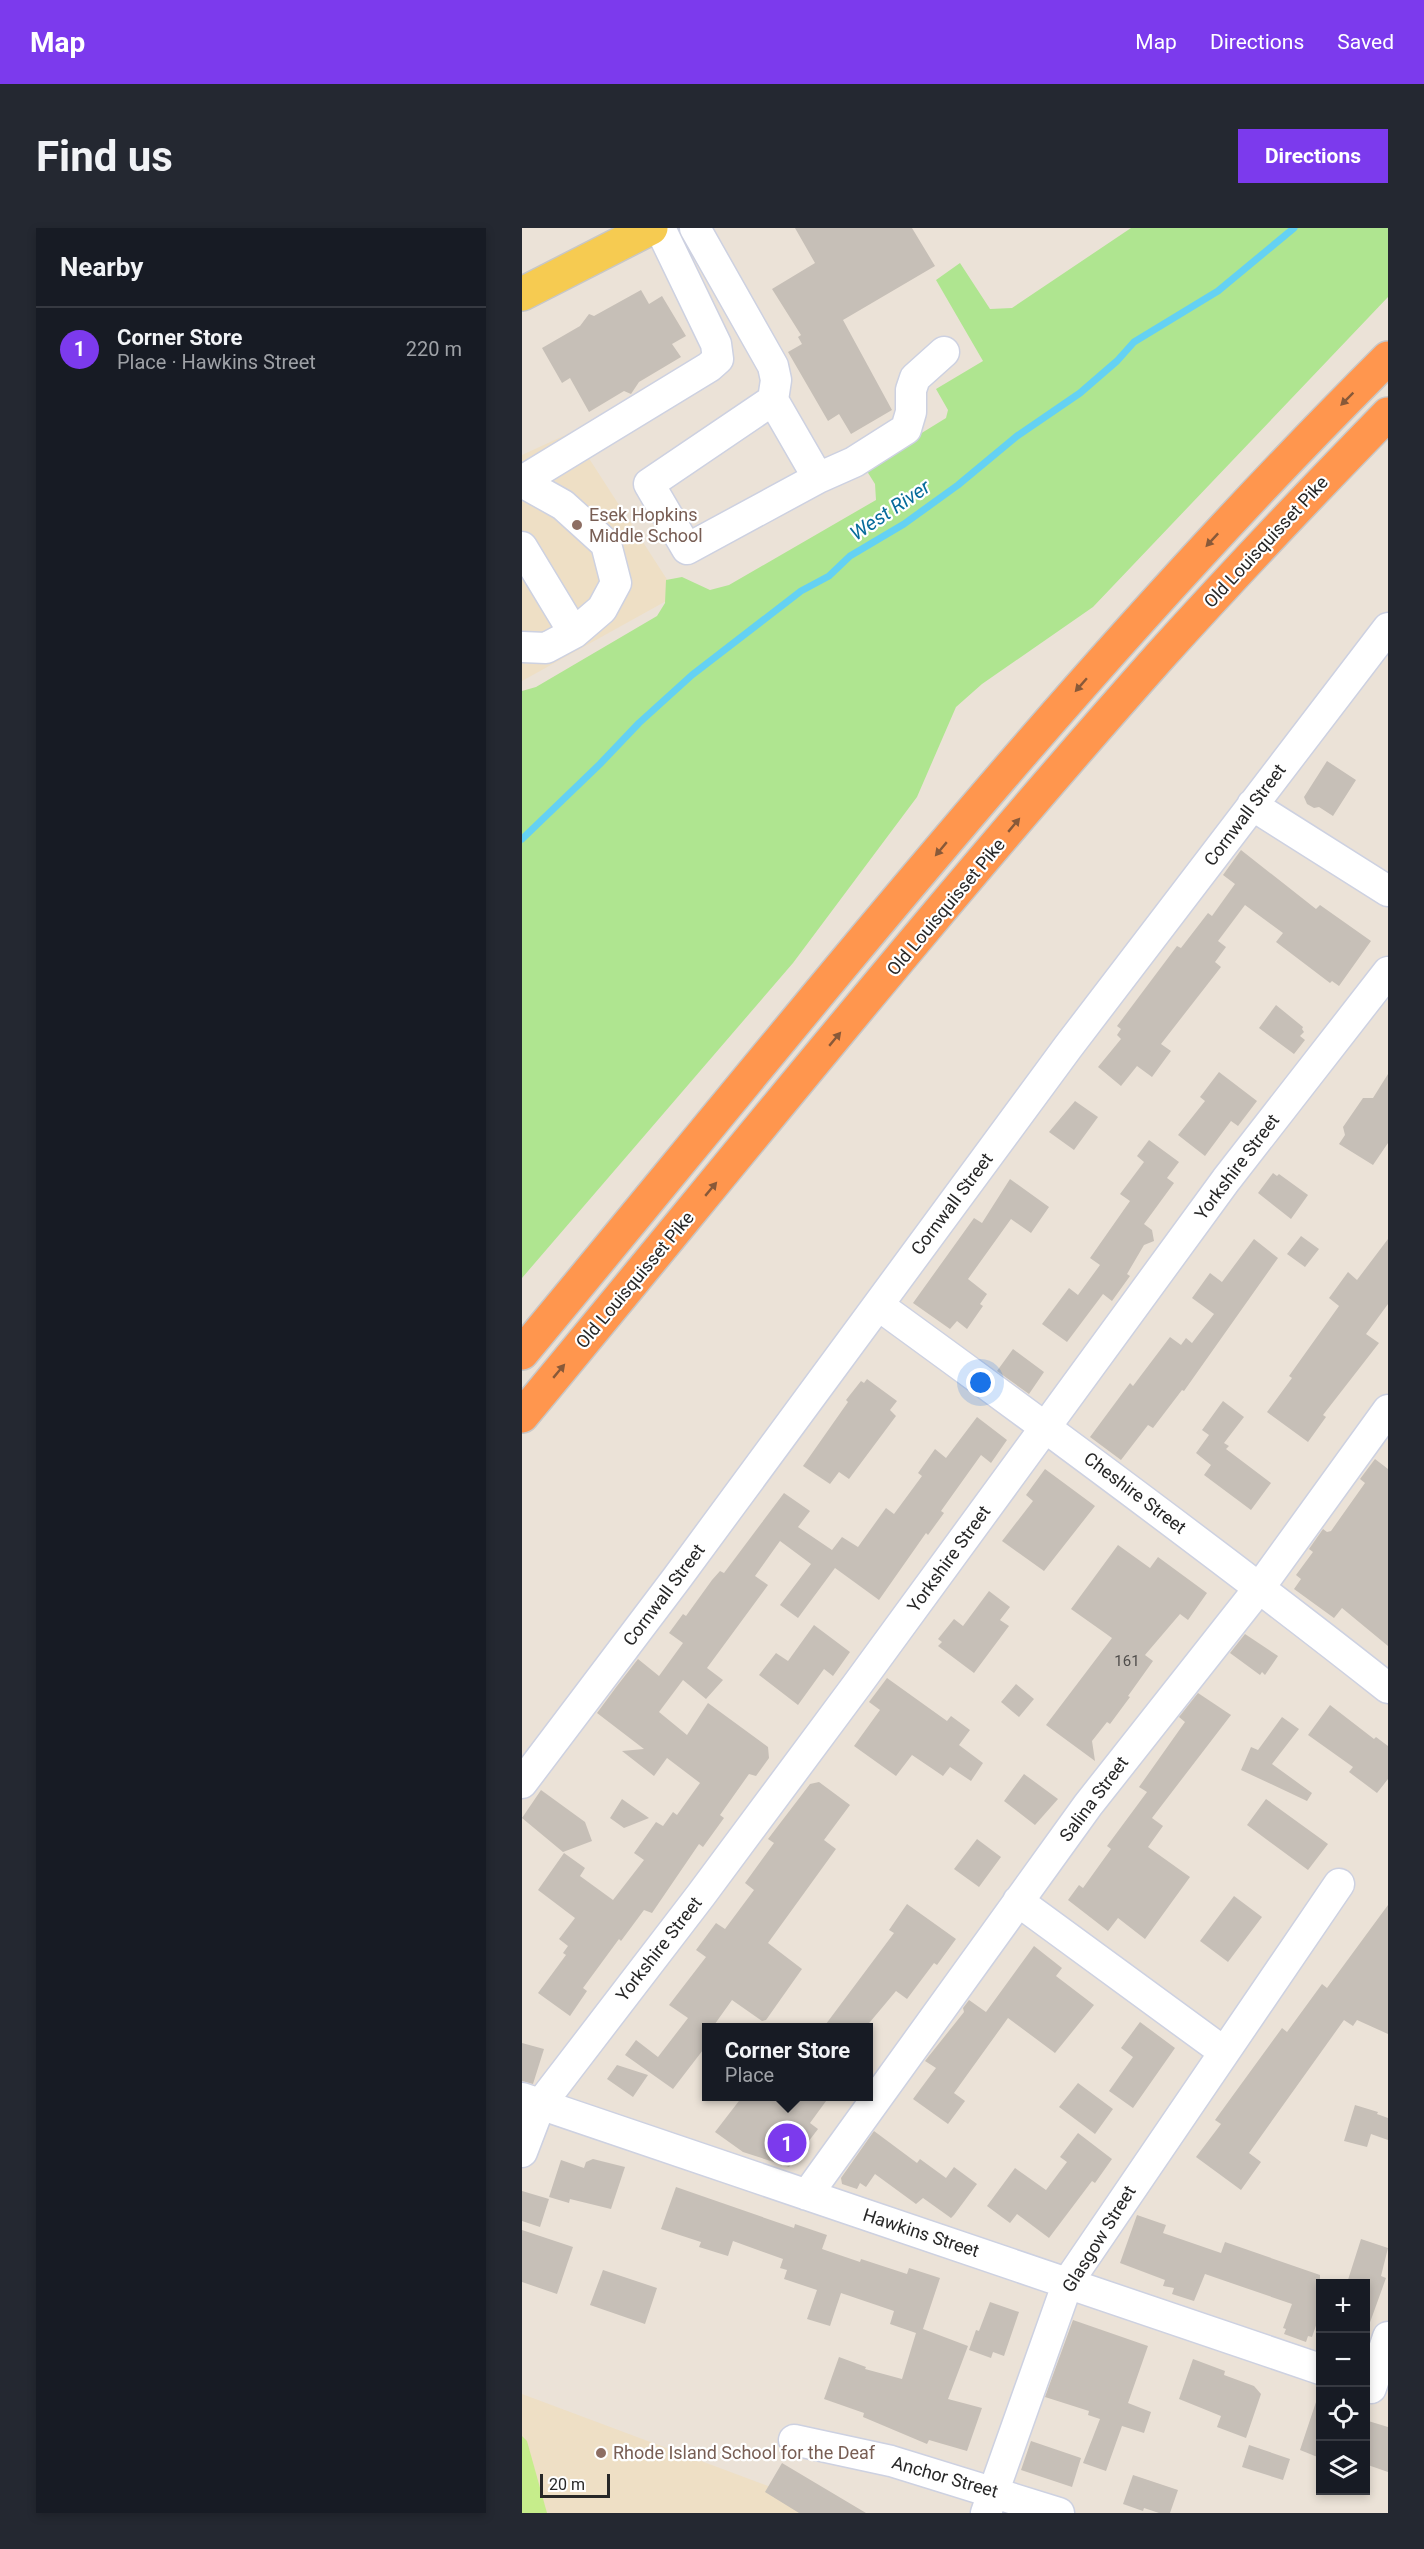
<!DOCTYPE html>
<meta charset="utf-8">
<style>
body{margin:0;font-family:Roboto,sans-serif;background:#242831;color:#f1f3f6}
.controls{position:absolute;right:18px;bottom:18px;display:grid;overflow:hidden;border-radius:0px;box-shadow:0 3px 9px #0003}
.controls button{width:54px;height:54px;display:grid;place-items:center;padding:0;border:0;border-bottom:2px solid #363941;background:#171b24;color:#f1f3f6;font:30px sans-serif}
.scale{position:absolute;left:18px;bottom:15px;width:70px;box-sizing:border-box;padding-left:6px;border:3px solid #272727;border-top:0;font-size:16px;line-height:21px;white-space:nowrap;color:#272727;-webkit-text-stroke:4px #fff;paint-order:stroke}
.you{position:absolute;left:459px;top:1155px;width:21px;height:21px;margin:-15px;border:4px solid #fff;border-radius:50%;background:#1a73e8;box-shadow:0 0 0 9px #1a73e833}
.badge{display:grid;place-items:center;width:39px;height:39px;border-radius:50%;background:#7c3aed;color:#fff;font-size:20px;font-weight:700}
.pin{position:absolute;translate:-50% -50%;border:3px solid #fff;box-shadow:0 2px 6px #0006}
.popup{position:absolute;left:180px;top:1795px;width:171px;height:78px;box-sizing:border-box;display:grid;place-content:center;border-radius:0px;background:#171b24;filter:drop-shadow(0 2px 4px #0005);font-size:20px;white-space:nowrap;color:#9ea1a6}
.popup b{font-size:22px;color:#f1f3f6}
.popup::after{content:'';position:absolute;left:50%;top:100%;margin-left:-12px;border:12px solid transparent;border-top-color:#171b24}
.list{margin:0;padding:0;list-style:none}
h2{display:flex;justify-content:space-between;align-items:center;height:78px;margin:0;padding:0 24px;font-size:26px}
h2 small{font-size:20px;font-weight:400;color:#9ea1a6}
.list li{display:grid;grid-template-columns:39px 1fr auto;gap:18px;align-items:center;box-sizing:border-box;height:84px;padding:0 24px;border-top:2px solid #363941}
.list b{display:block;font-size:22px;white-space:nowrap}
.list p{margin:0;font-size:20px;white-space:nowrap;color:#9ea1a6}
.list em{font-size:20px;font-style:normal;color:#9ea1a6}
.icon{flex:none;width:33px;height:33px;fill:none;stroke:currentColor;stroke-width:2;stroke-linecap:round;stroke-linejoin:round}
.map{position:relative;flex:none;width:866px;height:2285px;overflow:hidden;border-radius:0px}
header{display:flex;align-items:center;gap:36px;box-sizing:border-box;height:84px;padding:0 30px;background:#7c3aed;color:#fff}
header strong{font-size:28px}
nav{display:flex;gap:33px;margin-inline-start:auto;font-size:21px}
.intro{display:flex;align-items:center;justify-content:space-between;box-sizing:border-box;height:144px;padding:0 36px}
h1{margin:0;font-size:42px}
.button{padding:15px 27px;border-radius:0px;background:#7c3aed;color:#fff;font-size:21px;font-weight:700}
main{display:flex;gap:36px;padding:0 36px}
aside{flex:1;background:#171b24;border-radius:0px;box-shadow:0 3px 9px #0003}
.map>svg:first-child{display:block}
.education{fill:#eedfc5}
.green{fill:#afe590}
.pitch{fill:#c6ed8b}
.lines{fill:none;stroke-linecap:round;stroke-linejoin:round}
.stream{stroke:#64d1f3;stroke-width:7}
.building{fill:#c6bfb7}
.minor-casing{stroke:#cdd1e1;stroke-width:33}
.major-casing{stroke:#c7c7c7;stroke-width:36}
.highway-casing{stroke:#c7c7c7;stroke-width:36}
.minor{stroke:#fff;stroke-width:30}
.major{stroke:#f6cb51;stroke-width:33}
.highway{stroke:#ff964e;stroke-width:33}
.oneway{fill:#885939}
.education-dot{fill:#8d6e63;stroke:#fff;stroke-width:2}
.labels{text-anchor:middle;stroke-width:4.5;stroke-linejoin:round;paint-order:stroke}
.number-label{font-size:15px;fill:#4f4d4b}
.education-label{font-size:18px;fill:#785e54;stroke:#fff;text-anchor:start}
.street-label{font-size:18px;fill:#272727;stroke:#fff}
.water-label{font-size:20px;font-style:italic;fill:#076c9b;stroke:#fff}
</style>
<header>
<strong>Map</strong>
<nav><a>Map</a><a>Directions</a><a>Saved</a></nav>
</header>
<div class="intro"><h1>Find us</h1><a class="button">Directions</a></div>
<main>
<aside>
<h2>Nearby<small></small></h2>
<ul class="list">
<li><span class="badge">1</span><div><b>Corner Store</b><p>Place · Hawkins Street</p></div><em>220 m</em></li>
</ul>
</aside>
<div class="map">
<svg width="866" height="2285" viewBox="0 0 866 2285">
<rect width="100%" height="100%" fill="#ebe2d7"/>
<path class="education" d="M 50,204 L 155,367 L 0,453 L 0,227 Z
M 0,2166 L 318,2285 L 0,2285 Z"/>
<path class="green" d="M 609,0 L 866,0 L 866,69 L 571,379 L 460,456 L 434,479 L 395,569 L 271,735 L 0,1050 L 0,463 L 14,459 L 135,388 L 143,375 L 144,352 L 160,349 L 188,362 L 207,357 L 354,272 L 353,256 L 343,240 L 424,190 L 426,182 L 414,161 L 461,133 L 414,52 L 438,35 L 468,81 L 490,80 Z"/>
<path class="pitch" d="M 0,2208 L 5,2213 L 25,2285 L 0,2285 Z"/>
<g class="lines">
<path class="stream" d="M 0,611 L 78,536 L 117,495 L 170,447 L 279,363 L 307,348 L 328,328 L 382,296 L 436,257 L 495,208 L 558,165 L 595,133 L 612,114 L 696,63 L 772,0"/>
</g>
<path class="building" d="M 273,0 L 390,0 L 413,38 L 321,92 L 370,182 L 329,206 L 317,186 L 306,193 L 266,124 L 280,116 L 276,109 L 279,107 L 250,61 L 293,35 Z
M 119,62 L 127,76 L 140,68 L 164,108 L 150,116 L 159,129 L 117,154 L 109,166 L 102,163 L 67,184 L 48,150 L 40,155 L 20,120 L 58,98 L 67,86 L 72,88 Z
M 805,533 L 834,552 L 811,588 L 797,579 L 792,580 L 785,576 L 782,569 Z
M 719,622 L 794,681 L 798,677 L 849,713 L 817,758 L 810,753 L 808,755 L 754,714 L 761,705 L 723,677 L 696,713 L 704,719 L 693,734 L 699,739 L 639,816 L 649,823 L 630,849 L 615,838 L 599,858 L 576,839 L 599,811 L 595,807 L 599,801 L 595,798 L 655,718 L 659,720 L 686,685 L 690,688 L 713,656 L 701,647 Z
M 754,777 L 781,799 L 780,801 L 782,804 L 778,808 L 783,812 L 772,826 L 737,800 Z
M 697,844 L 735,873 L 716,898 L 709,893 L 683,928 L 656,907 L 683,873 L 678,869 Z
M 866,846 L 866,915 L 851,937 L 817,916 L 823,907 L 821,899 L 841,870 L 851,870 Z
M 553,873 L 576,889 L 552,922 L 527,904 Z
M 627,912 L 657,934 L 645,950 L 652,955 L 622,996 L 630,1002 L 632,1013 L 622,1017 L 605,1046 L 608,1048 L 590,1073 L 581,1066 L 545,1114 L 520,1096 L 547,1060 L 556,1067 L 578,1037 L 568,1030 L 608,973 L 598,966 L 622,934 L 615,928 Z
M 751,945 L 755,948 L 757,946 L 786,967 L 769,991 L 736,965 Z
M 488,951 L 527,979 L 509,1005 L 489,991 L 446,1051 L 465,1066 L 458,1076 L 461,1078 L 445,1101 L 435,1093 L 428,1101 L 391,1075 L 452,990 L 460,995 Z
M 779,1008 L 797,1021 L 783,1039 L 765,1026 Z
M 732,1011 L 756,1030 L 662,1163 L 660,1162 L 631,1200 L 626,1197 L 599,1232 L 568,1209 L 608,1155 L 611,1158 L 648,1109 L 659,1117 L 664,1110 L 670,1115 L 692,1086 L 670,1070 L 688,1045 L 700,1054 Z
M 866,1011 L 866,1076 L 844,1106 L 857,1115 L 801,1187 L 804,1189 L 786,1214 L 745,1184 L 770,1150 L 767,1148 L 817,1078 L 807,1070 L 826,1044 L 835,1052 Z
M 491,1121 L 522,1144 L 507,1166 L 475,1143 Z
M 345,1151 L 375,1173 L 368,1182 L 374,1188 L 327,1251 L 317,1244 L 308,1256 L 281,1238 L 326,1174 L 324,1172 L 339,1153 L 342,1155 Z
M 701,1173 L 722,1189 L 702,1215 L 707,1218 L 704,1221 L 749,1255 L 729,1282 L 682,1247 L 689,1237 L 674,1225 L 687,1207 L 680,1202 Z
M 455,1189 L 485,1212 L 469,1235 L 459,1227 L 419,1283 L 422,1285 L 406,1307 L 404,1305 L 357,1372 L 313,1340 L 276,1390 L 258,1377 L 289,1336 L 258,1313 L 233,1348 L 246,1357 L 185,1440 L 201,1452 L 184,1471 L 161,1452 L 137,1484 L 165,1507 L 186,1475 L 246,1519 L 247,1530 L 234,1548 L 227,1546 L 198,1587 L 202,1590 L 181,1619 L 177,1616 L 130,1685 L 122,1682 L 99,1713 L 97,1711 L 61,1760 L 65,1763 L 48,1788 L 16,1765 L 44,1727 L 41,1725 L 46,1718 L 37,1711 L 53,1690 L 16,1662 L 42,1625 L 63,1640 L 58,1648 L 91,1672 L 122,1632 L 112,1625 L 134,1594 L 141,1598 L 151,1584 L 155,1587 L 178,1555 L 145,1530 L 132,1548 L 100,1523 L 122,1521 L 75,1485 L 95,1458 L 116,1431 L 137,1448 L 161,1415 L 147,1405 L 161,1386 L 164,1388 L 190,1352 L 198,1343 L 202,1345 L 262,1265 L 288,1283 L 276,1299 L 310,1322 L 320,1309 L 336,1319 L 364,1280 L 372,1286 L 400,1248 L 396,1245 L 413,1221 L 424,1230 Z
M 853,1231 L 866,1241 L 866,1418 L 820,1380 L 812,1390 L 772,1361 L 779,1351 L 774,1347 L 791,1324 L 787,1321 L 801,1301 L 805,1304 L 809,1303 L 843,1255 L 838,1251 Z
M 523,1241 L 573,1278 L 522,1343 L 480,1313 L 511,1273 L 504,1267 Z
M 596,1317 L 628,1340 L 636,1329 L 685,1365 L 666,1392 L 658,1386 L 623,1427 L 631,1433 L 606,1468 L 608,1469 L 588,1496 L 585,1494 L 570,1513 L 573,1533 L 524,1497 L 590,1410 L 549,1381 Z
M 467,1363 L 488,1379 L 478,1392 L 487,1398 L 452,1445 L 416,1418 L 420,1414 L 416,1411 L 432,1391 L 441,1398 Z
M 292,1397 L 328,1424 L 311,1448 L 302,1441 L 276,1477 L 237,1447 L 254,1425 L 266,1433 Z
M 723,1406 L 756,1428 L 743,1447 L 740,1444 L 738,1447 L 708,1425 Z
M 365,1450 L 425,1493 L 429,1488 L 448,1502 L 437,1517 L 461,1535 L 449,1553 L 428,1539 L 421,1548 L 390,1527 L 374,1548 L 332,1518 L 358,1482 L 347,1474 Z
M 494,1456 L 512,1471 L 497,1489 L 479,1474 Z
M 676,1465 L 709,1487 L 630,1590 L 641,1598 L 626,1619 L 668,1649 L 623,1711 L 596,1690 L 586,1703 L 546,1672 L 557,1657 L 561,1660 L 589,1621 L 585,1618 L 625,1564 L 617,1559 L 663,1494 L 657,1489 Z
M 808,1477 L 852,1511 L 854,1509 L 866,1518 L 866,1551 L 855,1565 L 827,1544 L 831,1539 L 786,1507 Z
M 760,1489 L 777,1501 L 750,1536 L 790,1565 L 785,1573 L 719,1542 L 729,1519 L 736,1522 Z
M 502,1546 L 536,1571 L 513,1597 L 482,1573 Z
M 297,1554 L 328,1577 L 302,1612 L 314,1621 L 246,1715 L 280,1741 L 244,1792 L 240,1793 L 210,1772 L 190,1800 L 184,1800 L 184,1818 L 151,1861 L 103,1827 L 114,1812 L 136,1829 L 166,1790 L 147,1777 L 184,1729 L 174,1722 L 194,1695 L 203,1701 L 232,1662 L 223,1655 L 252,1615 L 246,1611 L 288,1556 Z
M 19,1562 L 63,1594 L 70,1613 L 41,1624 L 0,1590 Z
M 100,1571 L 127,1590 L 102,1600 L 88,1590 Z
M 744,1571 L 806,1616 L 786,1642 L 725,1597 Z
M 455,1611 L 479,1629 L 457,1659 L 432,1641 Z
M 712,1668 L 740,1689 L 706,1734 L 678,1713 Z
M 385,1676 L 434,1711 L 415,1737 L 412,1735 L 385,1771 L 374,1763 L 343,1800 L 301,1800 L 372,1705 L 367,1702 Z
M 866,1677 L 866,1806 L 835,1792 L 831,1798 L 822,1792 L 727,1925 L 739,1934 L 719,1962 L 674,1929 L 699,1896 L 693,1892 L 760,1800 L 765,1804 L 800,1756 L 805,1760 Z
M 512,1718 L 540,1740 L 534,1748 L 572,1777 L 533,1825 L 486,1790 L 432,1865 L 443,1873 L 426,1896 L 391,1871 L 414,1840 L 403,1833 L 442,1784 L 441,1780 L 447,1772 L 464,1784 Z
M 618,1794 L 653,1820 L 611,1880 L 587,1863 L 611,1829 L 599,1820 Z
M 0,1815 L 22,1821 L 11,1856 L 0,1853 Z
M 95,1837 L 126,1847 L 111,1869 L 85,1851 Z
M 556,1855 L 591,1881 L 573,1906 L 537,1879 Z
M 220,1869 L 307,1869 L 288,1895 L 296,1901 L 267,1939 L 221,1924 L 193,1904 Z
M 833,1877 L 856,1884 L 855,1886 L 866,1890 L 866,1912 L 849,1906 L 845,1919 L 822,1913 Z
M 352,1903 L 395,1935 L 398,1931 L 424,1950 L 432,1939 L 455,1956 L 432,1987 L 429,1990 L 401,1970 L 394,1976 L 353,1946 L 344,1959 L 338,1955 L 335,1961 L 320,1956 L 319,1950 Z
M 556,1905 L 590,1931 L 573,1955 L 570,1953 L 527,2010 L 495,1986 L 488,1995 L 465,1978 L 493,1940 L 524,1962 L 545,1934 L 538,1929 Z
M 71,1931 L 103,1939 L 89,1981 L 48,1971 L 47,1975 L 27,1969 L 39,1932 L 62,1940 L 64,1934 Z
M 154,1959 L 272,2000 L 273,1996 L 305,2007 L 300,2021 L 338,2034 L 339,2031 L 385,2046 L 387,2040 L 418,2050 L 401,2101 L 446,2118 L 426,2171 L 460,2180 L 445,2223 L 407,2212 L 405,2216 L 341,2189 L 342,2185 L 302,2171 L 317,2129 L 344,2139 L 343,2141 L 380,2151 L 394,2105 L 368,2096 L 372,2083 L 319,2065 L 308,2098 L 285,2091 L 295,2062 L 262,2051 L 265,2042 L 258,2040 L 261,2031 L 211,2013 L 206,2028 L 177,2019 L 179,2014 L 139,2001 Z
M 0,1963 L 27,1971 L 18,1999 L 0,1993 Z
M 615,1987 L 644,1997 L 641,2005 L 699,2025 L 703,2014 L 798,2047 L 798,2086 L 790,2109 L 786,2108 L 784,2114 L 762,2106 L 764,2101 L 761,2100 L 770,2076 L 683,2046 L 672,2073 L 650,2066 L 652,2060 L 641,2058 L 643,2052 L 598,2035 Z
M 0,2002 L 51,2019 L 35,2066 L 0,2054 Z
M 839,2011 L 866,2020 L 859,2048 L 864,2050 L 846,2100 L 843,2100 L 843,2055 L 825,2055 Z
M 81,2042 L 135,2060 L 123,2096 L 68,2077 Z
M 468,2074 L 497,2084 L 482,2128 L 471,2124 L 469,2130 L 447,2122 L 454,2102 L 457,2103 Z
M 551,2092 L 626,2118 L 606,2175 L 629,2184 L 622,2205 L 600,2198 L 584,2243 L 561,2235 L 578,2191 L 566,2187 L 567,2183 L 523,2169 Z
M 671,2131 L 703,2143 L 702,2147 L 732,2158 L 739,2166 L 724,2210 L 695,2199 L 699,2188 L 657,2171 Z
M 795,2171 L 798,2172 L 798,2230 L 778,2222 Z
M 843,2192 L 866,2199 L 866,2244 L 843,2236 Z
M 509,2213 L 559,2230 L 550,2259 L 499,2242 Z
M 727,2217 L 768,2231 L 761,2252 L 720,2239 Z
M 260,2235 L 344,2285 L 277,2285 L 243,2264 Z
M 611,2247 L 656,2262 L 648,2285 L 637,2285 L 622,2280 L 621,2283 L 601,2276 Z"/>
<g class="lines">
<defs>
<path id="minor" d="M 173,0 L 251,138 L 254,152 L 251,172 L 296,250 L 165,321 L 127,256 L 251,172
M 296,250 L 332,234 L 384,201 L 389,184 L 389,162 L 393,150 L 422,124
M 0,253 L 187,139 L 196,131 L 194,116 L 138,0
M 0,254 L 41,277 L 84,316 L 94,355 L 80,381 L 52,405 L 24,420 L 0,419
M 0,319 L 52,405
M 730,577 L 866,663
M 356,1077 C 528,1202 699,1328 866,1460
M 0,1555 L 155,1350 L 546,819 L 866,400
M 496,1673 L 702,1824
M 0,1870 L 798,2141
M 0,1924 L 18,1877 L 179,1667 L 335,1457 L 704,952 L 866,744
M 285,1967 L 566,1577 L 738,1359 L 866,1182
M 849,2160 L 866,2109
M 272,2212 L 369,2233 L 537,2285
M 464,2285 L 546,2054 L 817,1656"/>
<path id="major" d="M 0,66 L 129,0"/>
<path id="highway" d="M 0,1125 C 281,787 554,440 866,130
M 0,1188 C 211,934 418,675 638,428 C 712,346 789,265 866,186"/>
</defs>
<use href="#minor" class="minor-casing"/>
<use href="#major" class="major-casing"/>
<use href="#highway" class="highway-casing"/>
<use href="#minor" class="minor"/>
<use href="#major" class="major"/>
<use href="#highway" class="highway"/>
</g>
<defs><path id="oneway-solid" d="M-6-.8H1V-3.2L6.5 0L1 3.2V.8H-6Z" transform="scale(1.5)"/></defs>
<g class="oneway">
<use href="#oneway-solid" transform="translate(825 171) rotate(135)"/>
<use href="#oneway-solid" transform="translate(690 312) rotate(133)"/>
<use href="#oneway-solid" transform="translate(559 457) rotate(131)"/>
<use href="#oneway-solid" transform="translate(492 597) rotate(-50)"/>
<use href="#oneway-solid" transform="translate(419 621) rotate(130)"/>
<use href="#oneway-solid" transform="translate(313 811) rotate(-50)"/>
<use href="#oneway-solid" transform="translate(189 961) rotate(-50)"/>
<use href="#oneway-solid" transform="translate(37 1143) rotate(-50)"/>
</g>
<g class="education-dot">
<circle cx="55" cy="297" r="6"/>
<circle cx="79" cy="2225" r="6"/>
</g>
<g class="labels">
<g class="number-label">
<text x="605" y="1438">161</text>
</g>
<g class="education-label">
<text x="67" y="293">Esek Hopkins<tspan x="67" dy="21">Middle School</tspan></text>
<text x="91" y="2231">Rhode Island School for the Deaf</text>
</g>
<g class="street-label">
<text transform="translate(744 314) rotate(-47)" y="6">Old Louisquisset Pike</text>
<text transform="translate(723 587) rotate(-53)" y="6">Cornwall Street</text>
<text transform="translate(424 679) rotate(-50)" y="6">Old Louisquisset Pike</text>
<text transform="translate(715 939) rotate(-53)" y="6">Yorkshire Street</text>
<text transform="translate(430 976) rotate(-53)" y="6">Cornwall Street</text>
<text transform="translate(113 1052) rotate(-50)" y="6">Old Louisquisset Pike</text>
<text transform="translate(613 1265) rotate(37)" y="6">Cheshire Street</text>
<text transform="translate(427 1331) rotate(-54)" y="6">Yorkshire Street</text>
<text transform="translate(142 1367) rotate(-53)" y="6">Cornwall Street</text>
<text transform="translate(572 1571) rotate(-53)" y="6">Salina Street</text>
<text transform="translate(137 1721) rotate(-52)" y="6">Yorkshire Street</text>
<text transform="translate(399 2005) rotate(18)" y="6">Hawkins Street</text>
<text transform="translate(577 2011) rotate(-58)" y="6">Glasgow Street</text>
<text transform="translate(423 2249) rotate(16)" y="6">Anchor Street</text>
</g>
<g class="water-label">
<text transform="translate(368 282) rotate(-34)" y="7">West River</text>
</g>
</g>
</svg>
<div class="controls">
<button>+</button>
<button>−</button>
<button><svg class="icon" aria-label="locate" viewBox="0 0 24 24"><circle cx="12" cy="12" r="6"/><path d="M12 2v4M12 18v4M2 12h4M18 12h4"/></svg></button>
<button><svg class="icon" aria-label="layers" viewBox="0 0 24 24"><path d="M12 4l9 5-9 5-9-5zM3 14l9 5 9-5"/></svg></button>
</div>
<div class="scale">20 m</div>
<div class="you"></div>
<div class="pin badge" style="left:265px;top:1915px">1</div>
<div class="popup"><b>Corner Store</b>Place</div>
</div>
</main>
